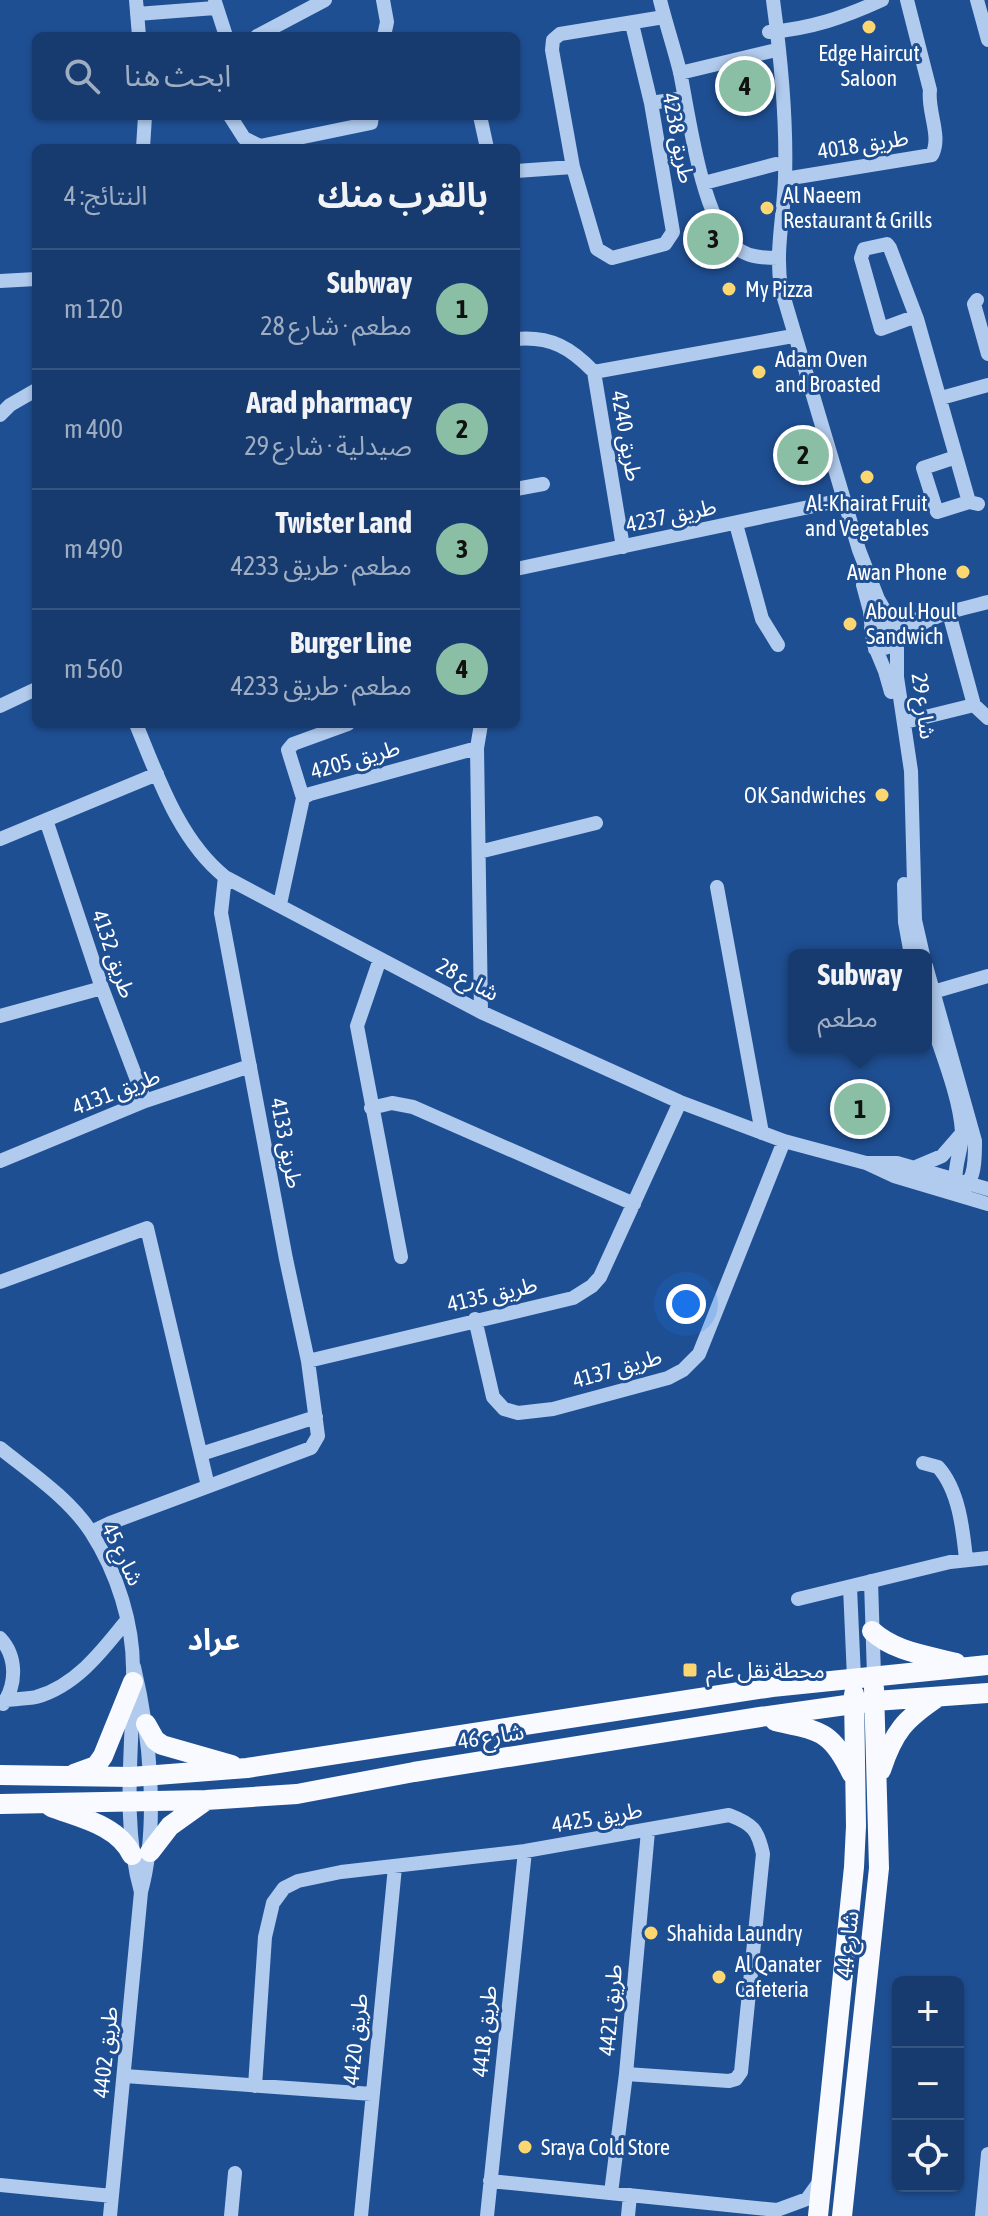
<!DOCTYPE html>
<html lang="ar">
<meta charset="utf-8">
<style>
body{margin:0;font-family:"Asap Condensed","Noto Sans Arabic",sans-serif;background:#244676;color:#f1f3f6;direction:rtl}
.controls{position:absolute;right:24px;bottom:24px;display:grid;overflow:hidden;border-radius:12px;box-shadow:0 2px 6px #0004}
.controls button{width:72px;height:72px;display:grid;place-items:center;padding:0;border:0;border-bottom:2px solid #365581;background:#173b6e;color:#f1f3f6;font:40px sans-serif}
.you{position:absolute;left:686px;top:1304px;width:28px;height:28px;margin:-20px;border:6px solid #fff;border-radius:50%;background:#1a73e8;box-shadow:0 0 0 12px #1a73e833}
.badge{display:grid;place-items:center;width:52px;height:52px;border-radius:50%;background:#8abfa5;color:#111;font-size:26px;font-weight:700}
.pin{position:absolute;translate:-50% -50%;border:4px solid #fff;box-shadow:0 2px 8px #0006}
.popup{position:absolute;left:788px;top:949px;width:144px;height:104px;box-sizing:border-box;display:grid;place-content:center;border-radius:12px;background:#173b6e;filter:drop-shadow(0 2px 6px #0005);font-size:26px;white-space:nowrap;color:#9eadc2}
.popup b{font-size:30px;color:#f1f3f6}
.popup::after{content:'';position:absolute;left:50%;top:100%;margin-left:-16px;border:16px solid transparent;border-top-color:#173b6e}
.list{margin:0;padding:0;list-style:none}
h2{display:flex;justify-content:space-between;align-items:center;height:104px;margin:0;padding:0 32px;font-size:34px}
h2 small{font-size:26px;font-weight:400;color:#9eadc2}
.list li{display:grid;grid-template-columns:52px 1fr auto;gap:24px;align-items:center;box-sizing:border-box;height:120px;padding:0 32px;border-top:2px solid #365581}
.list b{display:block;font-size:30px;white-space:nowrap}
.list p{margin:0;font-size:26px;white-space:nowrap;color:#9eadc2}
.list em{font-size:26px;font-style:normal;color:#9eadc2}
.icon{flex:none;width:44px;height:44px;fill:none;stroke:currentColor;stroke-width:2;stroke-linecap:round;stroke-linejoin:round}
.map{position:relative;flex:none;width:988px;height:2216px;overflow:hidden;direction:ltr}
.search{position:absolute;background:#173b6e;box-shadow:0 2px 6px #0004;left:32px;top:32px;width:488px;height:88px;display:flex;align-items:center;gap:20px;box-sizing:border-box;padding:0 28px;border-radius:12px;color:#9eadc2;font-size:30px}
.panel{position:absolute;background:#173b6e;box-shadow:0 2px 6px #0004;left:32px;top:144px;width:488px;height:584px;border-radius:12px;direction:rtl}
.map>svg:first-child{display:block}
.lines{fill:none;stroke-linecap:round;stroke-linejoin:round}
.minor{stroke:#b1cbee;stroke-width:14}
.major{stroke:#f8faff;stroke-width:20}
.poi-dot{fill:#fcd671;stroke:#1f4f93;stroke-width:3}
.labels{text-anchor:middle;stroke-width:6;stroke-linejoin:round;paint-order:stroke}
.poi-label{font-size:22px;fill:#fff;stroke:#1f4f93;text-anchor:start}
.street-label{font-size:22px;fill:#fff;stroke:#1f4f93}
.district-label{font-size:30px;font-weight:bold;fill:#fff;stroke:#1f4f93}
</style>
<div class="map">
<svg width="988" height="2216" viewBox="0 0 988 2216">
<rect width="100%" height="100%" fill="#1f4f93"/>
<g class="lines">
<path class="minor" d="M 136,0 L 139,36
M 383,0 L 387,22 L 384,36
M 660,0 C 666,24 674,48 680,72 C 689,116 701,212 732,244 C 745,257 761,258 778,258
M 773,0 C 781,59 787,118 785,178 C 784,215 775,250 781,288 L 859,550 L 878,599 L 897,632 L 897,677 L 911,771 L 915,920 L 923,955
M 977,0 L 988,40
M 215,2 L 226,36
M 137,14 L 215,8
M 632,24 L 651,103 L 673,232 L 665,244 L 612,258 L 597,249 L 573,167 L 552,50 L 553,40 L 560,34 L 664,17
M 769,32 C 810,29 845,17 882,0
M 257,36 L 325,0
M 680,73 L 772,51
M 651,103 L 684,98
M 230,116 L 244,138 L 260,146 L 371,123 L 372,116
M 480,116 L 487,148
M 143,148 L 145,116
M 516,171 L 573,167
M 785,179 L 932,155 C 942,136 927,111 930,90 L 907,0
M 704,183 L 776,164
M 0,281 L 36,279
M 977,300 L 974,304 L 988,354
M 917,319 L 911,318 L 881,329 L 861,258 L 864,249 L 887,244 L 890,248 L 917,319 L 969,502
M 516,339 C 551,336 571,348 594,372 L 623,547
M 594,372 L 793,336
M 941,398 L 988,385
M 0,415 L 10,405 L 36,390
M 956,457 L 923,468 L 937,512 L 969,502 L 978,504
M 516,489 L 543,484
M 736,524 L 762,619 L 778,645
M 516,569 L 842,500
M 863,585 L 870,611 L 873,642 L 885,671 L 891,692
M 949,613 L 974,705 L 988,718
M 871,628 L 892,620 L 929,619
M 875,649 C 900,650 910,627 931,619 C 949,611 969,607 988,602
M 0,706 L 36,689
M 905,722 L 974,705
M 136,724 C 158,777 179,840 225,877 L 481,1012 L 680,1102 L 784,1141 L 866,1163 L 894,1176 L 988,1204
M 303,798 L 288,750 L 293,744 L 348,724
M 46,820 L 102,988 L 145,1101
M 0,839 L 157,774
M 479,852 L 596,823
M 904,884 L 905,922 L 911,955
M 717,887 L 762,1133
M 280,904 L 303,798 L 310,794 L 477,748
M 380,959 L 357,1026 L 401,1257
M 926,966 L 975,1141 C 975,1164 976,1187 951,1193
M 933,992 L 988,976
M 926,1004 C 937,1042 960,1094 962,1132 C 963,1153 945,1182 965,1197
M 481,1012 L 477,748 L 481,724
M 0,1016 L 102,988
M 371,1108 L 392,1103 L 413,1107 L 634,1204
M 0,1161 L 145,1101 L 250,1066
M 866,1163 L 897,1163 L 988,1189
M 916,1167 L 942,1156 L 962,1133
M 0,1282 L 147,1228 L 208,1486
M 475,1319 L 493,1397 L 504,1409 L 518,1413 L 553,1409 L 668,1378 L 683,1370 L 699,1354 L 784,1141
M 308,1361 L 573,1298 L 592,1286 L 600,1277 L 680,1102
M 0,1448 C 31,1473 69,1498 91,1532 C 117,1572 134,1625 133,1673
M 201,1454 L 316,1417
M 923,1463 L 938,1467 C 959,1490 963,1530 966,1559
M 91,1532 L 110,1523 L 311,1448 L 318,1436 L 308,1361 L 286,1259 L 221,913 L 225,877
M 871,1581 L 874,1676
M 850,1587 L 854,1678
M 798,1599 L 950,1562 L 988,1558
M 0,1638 C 17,1656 17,1684 3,1704
M 133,1694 C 131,1759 123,1829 141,1892
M 5,1700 C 15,1699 27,1699 36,1697 C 76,1686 103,1650 127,1620
M 125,2076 L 372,2094
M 255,2086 L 265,1937 L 273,1903 L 284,1888 L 298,1881 L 341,1872 L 525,1851 L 729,1815 C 753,1824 758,1830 763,1854 L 741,2072 L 736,2079 L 729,2081 L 626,2074
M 490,2181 L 777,2210 L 807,2199 L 820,2181
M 0,2185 L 112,2196
M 611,2193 L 626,2074 L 648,1831
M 110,2216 L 141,1892 C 159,1825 150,1734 134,1667
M 231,2216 L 235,2173
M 361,2216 L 395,1867
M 487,2216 L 525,1851
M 628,2216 L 630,2195
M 982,2216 L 988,2154"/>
<path class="major" d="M 872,1631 C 895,1652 926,1655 956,1663
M 775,1721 C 820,1731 831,1730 852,1774
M 146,1724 L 155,1740 L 162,1745 L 232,1765
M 881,1770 C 894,1731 905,1719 938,1697
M 74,1774 L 96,1766 L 103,1756 L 133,1682
M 0,1775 L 131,1777 L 247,1768 L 772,1687 L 988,1665
M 0,1804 L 206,1800 L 297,1794 L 414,1772 L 760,1717 L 875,1701 L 988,1693
M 51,1807 C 80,1818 118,1825 132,1855
M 150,1852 L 170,1826 L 205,1801
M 818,2216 L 854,1867 L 856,1826 L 854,1694
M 842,2216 L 879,1868 L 874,1688"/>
</g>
<g class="poi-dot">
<circle cx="869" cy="27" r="8"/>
<circle cx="767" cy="208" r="8"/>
<circle cx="729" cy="289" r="8"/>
<circle cx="759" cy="372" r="8"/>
<circle cx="867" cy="477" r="8"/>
<circle cx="963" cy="572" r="8"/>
<circle cx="850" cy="624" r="8"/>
<circle cx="882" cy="795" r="8"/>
<rect x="682" y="1662" width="16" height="16" rx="4"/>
<circle cx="651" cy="1933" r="8"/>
<circle cx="719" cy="1977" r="8"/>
<circle cx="525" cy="2147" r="8"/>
</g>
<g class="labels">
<g class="poi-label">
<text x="869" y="61" text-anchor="middle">Edge Haircut<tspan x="869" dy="25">Saloon</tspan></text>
<text x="783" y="203">Al Naeem<tspan x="783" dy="25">Restaurant &amp; Grills</tspan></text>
<text x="745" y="297">My Pizza</text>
<text x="775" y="367">Adam Oven<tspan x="775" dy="25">and Broasted</tspan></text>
<text x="867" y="511" text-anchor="middle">Al-Khairat Fruit<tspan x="867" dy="25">and Vegetables</tspan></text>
<text x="947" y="580" text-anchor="end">Awan Phone</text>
<text x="866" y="619">Aboul Houl<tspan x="866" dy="25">Sandwich</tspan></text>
<text x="866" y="803" text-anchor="end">OK Sandwiches</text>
<text x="706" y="1678">محطة نقل عام</text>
<text x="667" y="1941">Shahida Laundry</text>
<text x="735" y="1972">Al Qanater<tspan x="735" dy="25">Cafeteria</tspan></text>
<text x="541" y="2155">Sraya Cold Store</text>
</g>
<g class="street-label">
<text transform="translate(679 138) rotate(79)" y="8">طريق 4238</text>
<text transform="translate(863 144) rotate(-9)" y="8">طريق 4018</text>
<text transform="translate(627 436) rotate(80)" y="8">طريق 4240</text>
<text transform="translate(671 515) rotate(-12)" y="8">طريق 4237</text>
<text transform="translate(924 706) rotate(82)" y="8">شارع 29</text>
<text transform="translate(355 759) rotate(-16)" y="8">طريق 4205</text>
<text transform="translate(114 954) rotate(71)" y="8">طريق 4132</text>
<text transform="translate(468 979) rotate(28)" y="8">شارع 28</text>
<text transform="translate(116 1091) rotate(-21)" y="8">طريق 4131</text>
<text transform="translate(287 1143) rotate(79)" y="8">طريق 4133</text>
<text transform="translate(492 1294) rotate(-13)" y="8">طريق 4135</text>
<text transform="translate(617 1368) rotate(-16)" y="8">طريق 4137</text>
<text transform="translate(123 1554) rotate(64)" y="8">شارع 45</text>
<text transform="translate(491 1736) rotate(-9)" y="8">شارع 46</text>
<text transform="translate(597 1817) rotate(-10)" y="8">طريق 4425</text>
<text transform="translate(847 1944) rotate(-84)" y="8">شارع 44</text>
<text transform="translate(610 2010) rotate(-85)" y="8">طريق 4421</text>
<text transform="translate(484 2031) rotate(-84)" y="8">طريق 4418</text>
<text transform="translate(355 2039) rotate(-84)" y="8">طريق 4420</text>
<text transform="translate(105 2052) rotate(-84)" y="8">طريق 4402</text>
</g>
<g class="district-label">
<text x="214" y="1650">عراد</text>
</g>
</g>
</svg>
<div class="controls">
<button>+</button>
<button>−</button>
<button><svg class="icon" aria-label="locate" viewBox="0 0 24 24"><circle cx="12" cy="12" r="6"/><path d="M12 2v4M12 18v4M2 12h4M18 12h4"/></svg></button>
</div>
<div class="you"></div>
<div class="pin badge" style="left:860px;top:1109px">1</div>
<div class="popup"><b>Subway</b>مطعم</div>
<div class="pin badge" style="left:803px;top:455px">2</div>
<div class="pin badge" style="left:713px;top:239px">3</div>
<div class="pin badge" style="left:745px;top:86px">4</div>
<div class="search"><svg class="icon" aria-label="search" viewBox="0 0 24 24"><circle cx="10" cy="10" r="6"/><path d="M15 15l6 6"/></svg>ابحث هنا</div>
<section class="panel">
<h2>بالقرب منك<small>النتائج: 4</small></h2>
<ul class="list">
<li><span class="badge">1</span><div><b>Subway</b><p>مطعم · شارع 28</p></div><em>120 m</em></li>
<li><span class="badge">2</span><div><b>Arad pharmacy</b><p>صيدلية · شارع 29</p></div><em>400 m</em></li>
<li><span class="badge">3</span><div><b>Twister Land</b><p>مطعم · طريق 4233</p></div><em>490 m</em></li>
<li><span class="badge">4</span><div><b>Burger Line</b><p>مطعم · طريق 4233</p></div><em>560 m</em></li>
</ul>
</section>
</div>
